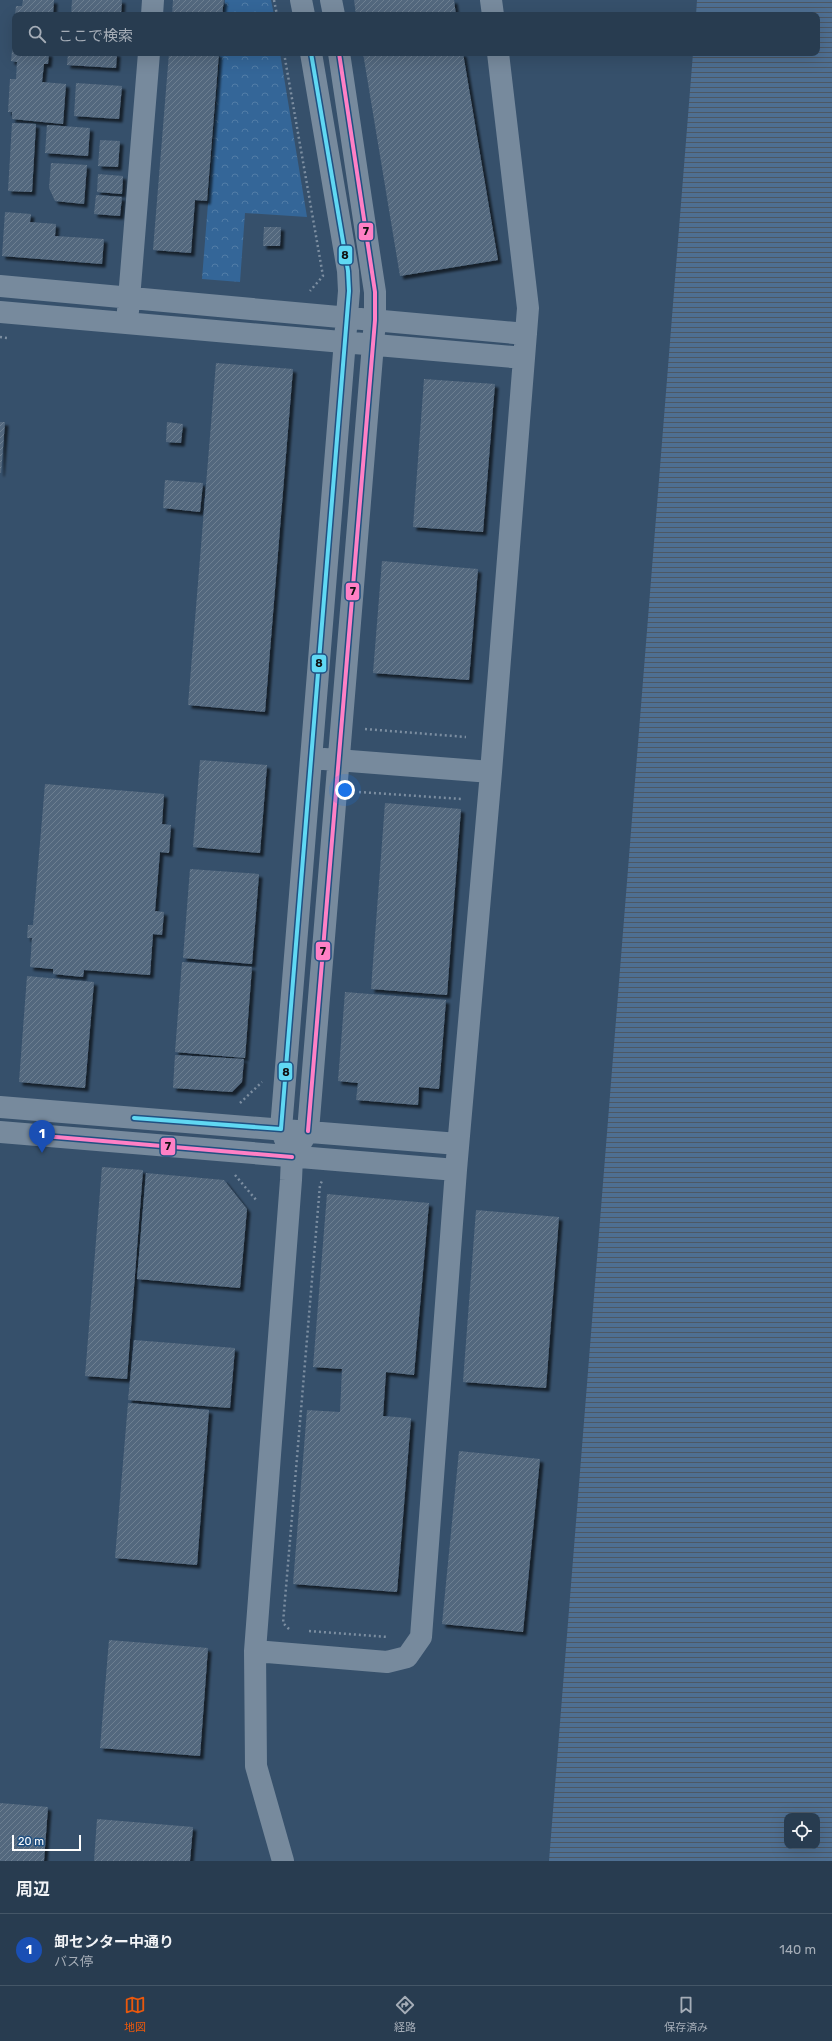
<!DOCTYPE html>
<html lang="ja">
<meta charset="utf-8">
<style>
body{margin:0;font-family:Rubik,"Noto Sans JP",sans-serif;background:#304357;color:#f1f3f6}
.controls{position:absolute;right:12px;bottom:12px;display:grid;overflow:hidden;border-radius:8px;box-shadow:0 4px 16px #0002}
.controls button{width:36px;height:36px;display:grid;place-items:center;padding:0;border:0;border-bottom:1px solid #445667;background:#283c50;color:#f1f3f6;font:20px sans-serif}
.scale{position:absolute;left:12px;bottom:10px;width:69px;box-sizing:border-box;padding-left:4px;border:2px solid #fff;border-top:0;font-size:11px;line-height:14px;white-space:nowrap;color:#fff;-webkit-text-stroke:3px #205081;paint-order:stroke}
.you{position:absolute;left:345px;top:790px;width:14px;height:14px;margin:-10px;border:3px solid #fff;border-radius:50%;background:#1a73e8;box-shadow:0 0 0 6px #1a73e833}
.badge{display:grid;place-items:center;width:26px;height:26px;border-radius:50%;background:#ea580c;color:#fff;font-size:13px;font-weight:700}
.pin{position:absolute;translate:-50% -33px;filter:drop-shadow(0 1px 2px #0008)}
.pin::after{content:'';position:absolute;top:21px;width:14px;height:12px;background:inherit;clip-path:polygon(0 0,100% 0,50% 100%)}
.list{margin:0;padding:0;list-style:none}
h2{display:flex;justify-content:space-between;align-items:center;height:52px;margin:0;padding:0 16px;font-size:17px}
h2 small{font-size:13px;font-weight:400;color:#a5adb7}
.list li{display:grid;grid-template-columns:26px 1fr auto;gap:12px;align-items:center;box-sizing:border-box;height:72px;padding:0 16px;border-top:1px solid #445667}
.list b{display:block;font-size:15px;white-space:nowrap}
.list p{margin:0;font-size:13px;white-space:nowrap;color:#a5adb7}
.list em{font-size:13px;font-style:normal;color:#a5adb7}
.icon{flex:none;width:22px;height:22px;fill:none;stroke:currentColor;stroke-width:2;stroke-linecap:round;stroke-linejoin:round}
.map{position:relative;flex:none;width:832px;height:1861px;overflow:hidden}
.search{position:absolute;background:#283c50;box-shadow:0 4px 16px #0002;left:12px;right:12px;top:12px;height:44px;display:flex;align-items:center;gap:10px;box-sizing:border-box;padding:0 14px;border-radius:8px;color:#a5adb7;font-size:15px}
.sheet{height:124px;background:#283c50}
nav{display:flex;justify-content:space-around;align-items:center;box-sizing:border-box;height:56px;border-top:1px solid #445667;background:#283c50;font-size:11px;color:#a5adb7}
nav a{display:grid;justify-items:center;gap:2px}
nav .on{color:#ea580c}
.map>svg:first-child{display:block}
.park{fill:url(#park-crowns)}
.water{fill:url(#water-rules);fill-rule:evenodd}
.building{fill:url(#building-hatch);filter:url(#shadow)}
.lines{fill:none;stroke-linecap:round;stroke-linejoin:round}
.path{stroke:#7c8ea1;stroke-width:2.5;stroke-dasharray:2 3;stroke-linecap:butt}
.secondary{stroke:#778a9d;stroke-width:22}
.bus-1-casing{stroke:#205081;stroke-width:7}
.bus-2-casing{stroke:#205081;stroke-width:7}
.bus-1{stroke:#ff80c5;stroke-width:4}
.bus-2{stroke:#60d8f3;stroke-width:4}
.line-badge{stroke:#205081;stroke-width:1.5}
.pale-badge-label{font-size:11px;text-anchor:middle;font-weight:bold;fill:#111}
</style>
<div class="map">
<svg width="832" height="1861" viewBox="0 0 832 1861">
<defs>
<pattern id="park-crowns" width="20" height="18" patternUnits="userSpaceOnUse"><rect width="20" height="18" fill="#346698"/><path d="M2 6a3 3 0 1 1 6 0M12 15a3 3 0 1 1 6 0" fill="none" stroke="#527da7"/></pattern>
<pattern id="water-rules" width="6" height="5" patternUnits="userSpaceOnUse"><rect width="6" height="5" fill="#4e6f92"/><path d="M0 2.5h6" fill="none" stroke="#4d5864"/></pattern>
<pattern id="building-hatch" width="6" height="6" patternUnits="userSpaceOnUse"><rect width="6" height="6" fill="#53687e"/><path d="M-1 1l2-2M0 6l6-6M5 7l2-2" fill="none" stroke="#6d7f91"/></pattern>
<filter id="shadow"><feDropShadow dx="3.5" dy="3.5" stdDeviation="1" flood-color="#0009"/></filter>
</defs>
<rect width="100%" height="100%" fill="#36506b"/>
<path class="park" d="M 225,0 L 271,0 L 274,15 L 223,15 Z
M 220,53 L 280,53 L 307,217 L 245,213 L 240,282 L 202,279 Z"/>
<path class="water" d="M 697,0 L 832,0 L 832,1861 L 549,1861 L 693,53 L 817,53 L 817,15 L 696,15 ZM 787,1816 L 817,1816 L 817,1846 L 787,1846 Z"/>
<path class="building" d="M 23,0 L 54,0 L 53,15 L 15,15 L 16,6 L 22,6 Z
M 72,0 L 122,0 L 121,15 L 71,15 Z
M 173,0 L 224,0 L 222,15 L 172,15 Z
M 354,0 L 454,0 L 456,15 L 356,15 Z
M 14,32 L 15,53 L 49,53 L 48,64 L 44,64 L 42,82 L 66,84 L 63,124 L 12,119 L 12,112 L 8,112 L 10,79 L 16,79 L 17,62 L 11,61 Z
M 68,53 L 117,53 L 116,68 L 67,65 Z
M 169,53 L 219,53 L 207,201 L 195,200 L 191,253 L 153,250 Z
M 363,53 L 463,53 L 498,260 L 400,276 Z
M 76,83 L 122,86 L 119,119 L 74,116 Z
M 12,123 L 36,124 L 32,192 L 8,191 Z
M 47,125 L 90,128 L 88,156 L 45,153 Z
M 100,140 L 120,141 L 118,167 L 98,166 Z
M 51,163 L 87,165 L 84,204 L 55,201 L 49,188 Z
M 98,174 L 123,176 L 122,194 L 97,192 Z
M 96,195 L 122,197 L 120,216 L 94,214 Z
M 5,212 L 31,214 L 30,222 L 56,224 L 55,236 L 104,239 L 102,264 L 2,256 Z
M 264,227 L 281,227 L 280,246 L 263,246 Z
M 216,363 L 293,369 L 265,712 L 188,705 Z
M 424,379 L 495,384 L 483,532 L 413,527 Z
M 0,422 L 5,422 L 1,473 L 0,473 Z
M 167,422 L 183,424 L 181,443 L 166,442 Z
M 165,480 L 203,483 L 200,512 L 163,508 Z
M 382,561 L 478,569 L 469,680 L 373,673 Z
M 200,760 L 267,765 L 260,853 L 193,847 Z
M 45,784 L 164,794 L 162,824 L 171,825 L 169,853 L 160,852 L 155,911 L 164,912 L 162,935 L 153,934 L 150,975 L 84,970 L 83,977 L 53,974 L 53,969 L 30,967 L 32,938 L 27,938 L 28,925 L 33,925 Z
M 385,803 L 461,809 L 447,995 L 371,989 Z
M 190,869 L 259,874 L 252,964 L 183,958 Z
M 182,962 L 252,967 L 245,1058 L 175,1052 Z
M 27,976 L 94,982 L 85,1088 L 19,1082 Z
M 345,992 L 446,1000 L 439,1089 L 419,1087 L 418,1105 L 356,1100 L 358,1083 L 338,1081 Z
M 175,1055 L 244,1059 L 242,1082 L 232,1092 L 173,1088 Z
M 102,1167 L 143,1170 L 127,1379 L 85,1376 Z
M 146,1173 L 224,1180 L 247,1209 L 240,1288 L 137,1279 Z
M 327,1194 L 429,1203 L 414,1375 L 386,1372 L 383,1416 L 411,1418 L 397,1592 L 293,1584 L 307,1410 L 340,1412 L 342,1369 L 313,1367 Z
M 476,1210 L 559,1217 L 546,1388 L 463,1382 Z
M 134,1340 L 235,1348 L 230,1408 L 128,1400 Z
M 128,1403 L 209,1410 L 197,1565 L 115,1558 Z
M 459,1451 L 540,1459 L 523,1632 L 442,1624 Z
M 109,1640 L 208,1648 L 200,1756 L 100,1748 Z
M 0,1803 L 48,1807 L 44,1861 L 0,1861 Z
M 97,1819 L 193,1827 L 190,1861 L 94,1861 Z"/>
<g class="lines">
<path class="path" d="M 274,0 L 277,15
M 284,53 L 323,276 L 310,291
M 0,337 L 7,338
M 365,729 L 466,737
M 359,792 L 462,799
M 240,1103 L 262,1082
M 235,1175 L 257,1201
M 289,1629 L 283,1623 L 320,1185 L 322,1181
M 309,1631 L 388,1637"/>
<path class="secondary" d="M 301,0 L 304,15
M 331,0 L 334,15
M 491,0 L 493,15
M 152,15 L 153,0
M 0,286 L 526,334
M 128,311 L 149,53
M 0,312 L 524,358
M 324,759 L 491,772
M 0,1107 L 458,1144
M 0,1132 L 456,1170
M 292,1157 L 308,1131 L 375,320 L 375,292 L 371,266 L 339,53
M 255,1651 L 387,1662 L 407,1657 L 421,1637 L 456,1170 L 491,772 L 528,308 L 498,53
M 283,1861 L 256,1766 L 255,1651 L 291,1180 L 292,1157 L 281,1129 L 349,291 L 348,271 L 311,53"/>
<defs>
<path id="bus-1" d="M 308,1131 L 375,320 L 375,292 L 339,53
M 44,1136 L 292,1157"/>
<path id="bus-2" d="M 134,1118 L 281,1129 L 349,291 L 348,271 L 311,53"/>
</defs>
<use href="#bus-1" class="bus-1-casing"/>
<use href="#bus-2" class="bus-2-casing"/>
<use href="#bus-1" class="bus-1"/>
<use href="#bus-2" class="bus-2"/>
</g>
<g class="line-badge">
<rect x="358" y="222" width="16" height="19" rx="4" fill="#ff80c5"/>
<rect x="338" y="245" width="15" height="20" rx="4" fill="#60d8f3"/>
<rect x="345" y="582" width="15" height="19" rx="4" fill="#ff80c5"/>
<rect x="311" y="654" width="16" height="19" rx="4" fill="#60d8f3"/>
<rect x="315" y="941" width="16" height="20" rx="4" fill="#ff80c5"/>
<rect x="278" y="1062" width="15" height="19" rx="4" fill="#60d8f3"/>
<rect x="160" y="1137" width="16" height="19" rx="4" fill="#ff80c5"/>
</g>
<g class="pale-badge-label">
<text x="366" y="235">7</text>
<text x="345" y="259">8</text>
<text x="353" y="595">7</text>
<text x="319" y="667">8</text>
<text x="323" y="955">7</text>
<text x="286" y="1076">8</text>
<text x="168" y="1150">7</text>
</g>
</svg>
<div class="controls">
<button><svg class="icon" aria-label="locate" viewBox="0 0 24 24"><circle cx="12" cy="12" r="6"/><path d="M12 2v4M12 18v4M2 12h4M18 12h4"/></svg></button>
</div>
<div class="scale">20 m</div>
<div class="you"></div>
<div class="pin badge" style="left:42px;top:1153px;background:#1a4fb4">1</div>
<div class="search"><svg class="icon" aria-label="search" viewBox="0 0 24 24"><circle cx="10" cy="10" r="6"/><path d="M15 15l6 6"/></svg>ここで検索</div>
</div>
<section class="sheet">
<h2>周辺<small></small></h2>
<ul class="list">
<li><span class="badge" style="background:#1a4fb4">1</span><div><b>卸センター中通り</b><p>バス停</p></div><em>140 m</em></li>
</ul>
</section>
<nav>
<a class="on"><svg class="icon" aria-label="map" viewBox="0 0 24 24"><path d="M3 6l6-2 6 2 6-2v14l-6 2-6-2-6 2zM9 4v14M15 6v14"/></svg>地図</a>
<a><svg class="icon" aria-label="directions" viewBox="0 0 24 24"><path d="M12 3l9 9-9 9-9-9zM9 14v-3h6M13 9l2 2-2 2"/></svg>経路</a>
<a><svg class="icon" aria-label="saved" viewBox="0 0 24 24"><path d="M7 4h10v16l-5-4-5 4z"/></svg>保存済み</a>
</nav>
